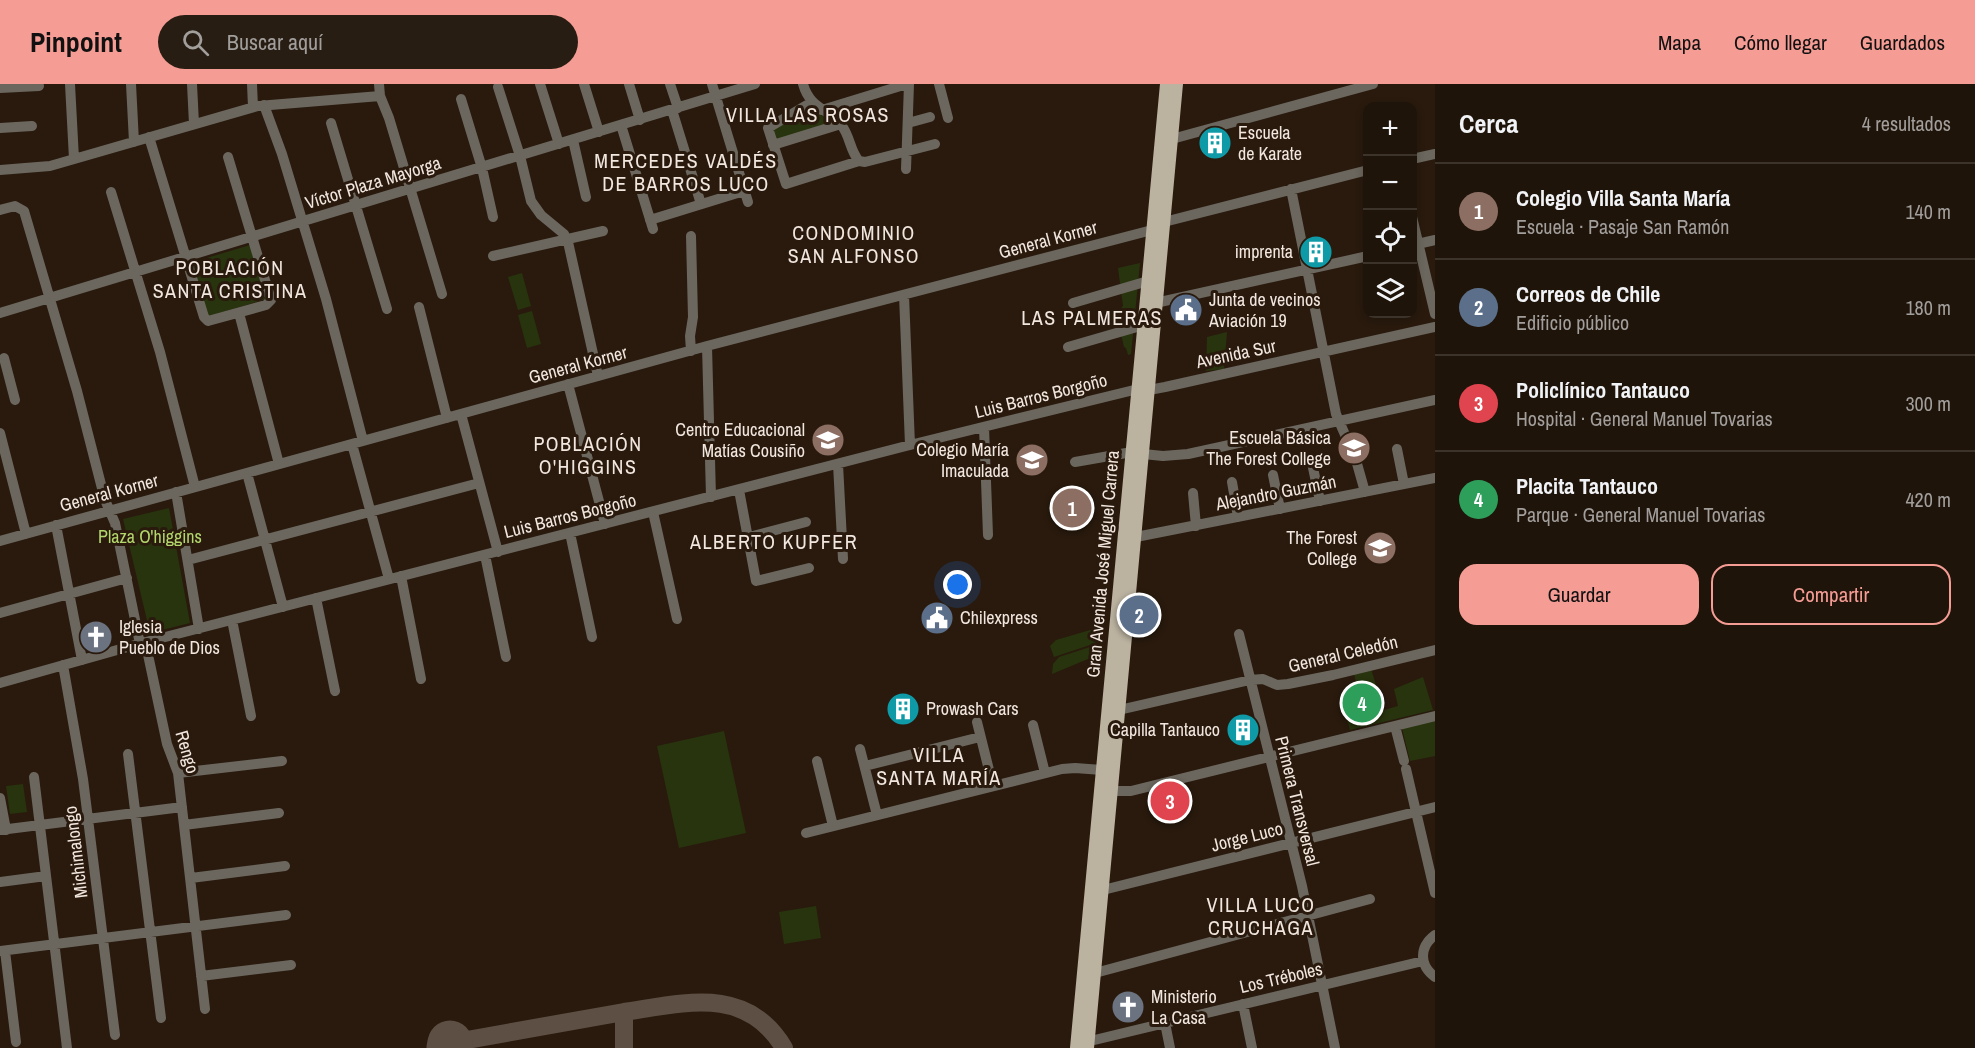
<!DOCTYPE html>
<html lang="es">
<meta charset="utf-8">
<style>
body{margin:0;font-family:"Archivo Narrow",sans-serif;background:#271d13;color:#f1f3f6}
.controls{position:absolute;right:18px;top:18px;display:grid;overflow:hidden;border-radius:12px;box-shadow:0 3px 9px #0003}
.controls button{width:54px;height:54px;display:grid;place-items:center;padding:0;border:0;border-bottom:2px solid #3c332b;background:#1f140a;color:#f1f3f6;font:30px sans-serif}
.you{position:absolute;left:958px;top:501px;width:21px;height:21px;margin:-15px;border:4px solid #fff;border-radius:50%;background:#1a73e8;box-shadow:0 0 0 9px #1a73e833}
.badge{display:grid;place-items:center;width:39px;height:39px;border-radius:50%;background:#f59c94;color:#fff;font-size:20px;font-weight:700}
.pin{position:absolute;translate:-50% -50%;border:3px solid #fff;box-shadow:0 2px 6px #0006}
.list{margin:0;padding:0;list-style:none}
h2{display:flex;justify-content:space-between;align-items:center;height:78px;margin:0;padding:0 24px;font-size:26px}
h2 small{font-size:20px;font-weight:400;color:#a19e9c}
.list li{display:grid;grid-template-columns:39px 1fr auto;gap:18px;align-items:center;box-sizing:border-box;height:96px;padding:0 24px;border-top:2px solid #3c332b}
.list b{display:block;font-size:22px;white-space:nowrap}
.list p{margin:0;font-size:20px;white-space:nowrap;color:#a19e9c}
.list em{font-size:20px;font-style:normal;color:#a19e9c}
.actions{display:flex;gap:12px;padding:18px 24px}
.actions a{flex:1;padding:14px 0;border:2px solid #f59c94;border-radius:18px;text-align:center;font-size:21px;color:#f59c94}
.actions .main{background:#f59c94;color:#111}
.icon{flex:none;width:33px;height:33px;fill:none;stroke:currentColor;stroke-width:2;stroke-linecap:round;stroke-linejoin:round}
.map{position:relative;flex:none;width:1435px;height:964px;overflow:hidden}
header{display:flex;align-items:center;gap:36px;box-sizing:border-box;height:84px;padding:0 30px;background:#f59c94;color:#111}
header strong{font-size:28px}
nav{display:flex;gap:33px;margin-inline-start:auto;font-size:21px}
.search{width:420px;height:54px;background:#271d13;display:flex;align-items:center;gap:15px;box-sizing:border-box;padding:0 21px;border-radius:33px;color:#a19e9c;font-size:22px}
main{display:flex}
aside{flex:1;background:#1f140a}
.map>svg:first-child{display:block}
.green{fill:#28340d}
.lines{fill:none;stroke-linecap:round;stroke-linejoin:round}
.taxiway{stroke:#5d4f43;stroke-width:18}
.runway{stroke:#5d4f43;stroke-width:45}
.minor{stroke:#6b675e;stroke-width:10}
.major{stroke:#bbb2a0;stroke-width:12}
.labels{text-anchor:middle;stroke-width:6;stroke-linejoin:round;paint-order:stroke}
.poi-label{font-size:18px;fill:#f2e7df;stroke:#291a0d;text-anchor:start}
.street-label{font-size:18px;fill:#f2e7df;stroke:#291a0d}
.park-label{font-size:18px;fill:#b3d76c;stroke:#291a0d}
.neighbourhood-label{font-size:20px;letter-spacing:1.5px;fill:#f2e7df;stroke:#291a0d}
</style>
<header>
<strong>Pinpoint</strong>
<div class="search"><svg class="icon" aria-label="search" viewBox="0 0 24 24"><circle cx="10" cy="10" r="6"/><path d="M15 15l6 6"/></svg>Buscar aquí</div>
<nav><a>Mapa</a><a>Cómo llegar</a><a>Guardados</a></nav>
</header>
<main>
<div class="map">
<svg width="1435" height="964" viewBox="0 0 1435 964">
<rect width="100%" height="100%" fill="#291a0d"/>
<path class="green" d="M 809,23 L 834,40 L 777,58 L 771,45 Z
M 250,161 L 266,215 L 206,233 L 190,179 Z
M 1140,179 L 1131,270 L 1128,271 L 1126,264 L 1124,263 L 1116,229 L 1123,222 L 1118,184 Z
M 522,189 L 531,222 L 518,226 L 508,193 Z
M 532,227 L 541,260 L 527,264 L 518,231 Z
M 1227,248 L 1224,285 L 1206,287 L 1207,253 Z
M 169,424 L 190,539 L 150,549 L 123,435 Z
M 1097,538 L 1105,538 L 1102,557 L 1054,573 L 1050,562 L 1056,556 L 1097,544 Z
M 1102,559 L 1100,570 L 1052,590 L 1053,580 L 1059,573 Z
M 1371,585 L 1384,626 L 1398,622 L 1394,605 L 1423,593 L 1433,626 L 1350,646 L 1341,615 L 1359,610 L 1354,590 Z
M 1435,636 L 1435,672 L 1410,677 L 1402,644 Z
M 724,647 L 746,749 L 679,764 L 657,662 Z
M 23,700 L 27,728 L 10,730 L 6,702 Z
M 816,822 L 821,854 L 784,860 L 779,828 Z"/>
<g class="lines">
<path class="taxiway" d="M 624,928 C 684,919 747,901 784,964
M 450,959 L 624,928 L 624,964"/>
<path class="runway" d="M 449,964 L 450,959"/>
<path class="minor" d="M 70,0 L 74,75
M 131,0 L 134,58
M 192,0 L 194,40
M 252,0 L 253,23
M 379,0 L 380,12 L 389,34 L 442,210
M 540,0 L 559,60
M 584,0 L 599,48
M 629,0 L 640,36
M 670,0 L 678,24
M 712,0 L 748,118
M 803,0 C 810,25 828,24 842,42 C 850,52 850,67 859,77
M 939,0 L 948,34
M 498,3 L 520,72 L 531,117 L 541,131 L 564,150 L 568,158 L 598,292
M 0,4 L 39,2
M 461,15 L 482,84 L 493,133
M 812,18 L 768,44 L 786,100 L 859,77 L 865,78 L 935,60
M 264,21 L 282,70 L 326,215 L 363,357
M 672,26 L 701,120
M 822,26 L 907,0
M 331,39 L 387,225
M 908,39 L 930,33
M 621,41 L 653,145
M 0,44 L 32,42
M 149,53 L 204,233 L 208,237 L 266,221 L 271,216 L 228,73
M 1172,55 L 1373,0
M 573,56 L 586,113
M 773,61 L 841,40
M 1412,75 L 1435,70
M 906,85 L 909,0
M 0,86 L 50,82 L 258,22 L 380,12
M 1291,105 L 1336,330 L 1356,376 L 1365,408
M 111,108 L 160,268 L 195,403
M 0,126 L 15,122 L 24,127 L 77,307 L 105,416 L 115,439 L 139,555 L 147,566 L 167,660 L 178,689 L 205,925
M 1412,133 L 1435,230
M 650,136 L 744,107
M 1413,161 L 1435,156
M 493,172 L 603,147
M 904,211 L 910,361
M 1073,219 L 1148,197
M 1151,220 L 1368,172
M 419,223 L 447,334
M 0,229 L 755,0
M 239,229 L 279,380
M 707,262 L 711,413
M 1068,263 L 1144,241
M 691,267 L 690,252 L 693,233 L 691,152
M 4,274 L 15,316
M 568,300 L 605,440
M 461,330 L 498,468
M 984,343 L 988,451
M 0,349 L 26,450
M 352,360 L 389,495
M 1397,365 L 1404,400
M 1143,370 L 1163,372 L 1188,370 L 1435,316
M 1075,378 L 1132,368
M 1312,379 L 1320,417
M 838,380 L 843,475
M 247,389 L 283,523
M 1273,391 L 1280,425
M 1232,398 L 1238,433
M 739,406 L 756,497 L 809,484
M 176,408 L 199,545
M 1193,409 L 1196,442
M 653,428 L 677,535
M 56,441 L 82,576
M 570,449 L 592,553
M 749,453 L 806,438
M 1129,453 L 1136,453 L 1435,394
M 0,457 L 707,262 L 1152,146 L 1164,138 L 1368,86
M 485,471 L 506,573
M 188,476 L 479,399
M 401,492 L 421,595
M 316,514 L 335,607
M 0,529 L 127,494
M 232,536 L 251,632
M 1239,550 L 1302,802 L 1335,964
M 63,581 L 83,695 L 115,951
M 0,599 L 142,559 L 910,361 L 1138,305 L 1149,306 L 1165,303 L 1435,243
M 1119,626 L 1250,596 L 1263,595 L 1277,601 L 1288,600 L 1333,591 L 1435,566
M 977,638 L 993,702
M 1033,641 L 1045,689
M 1395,642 L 1404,677
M 860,665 L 877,731
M 128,670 L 161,934
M 817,677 L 833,742
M 865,682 L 980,653
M 1406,685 L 1435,809
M 178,689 L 282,677
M 34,693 L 67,964
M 1112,707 L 1131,707 L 1435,632
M 0,714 L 6,746
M 184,741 L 279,729
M 0,746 L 182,723
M 806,749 L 1062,685 L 1075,684 L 1102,686
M 191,794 L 285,782
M 0,798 L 46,792
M 1103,806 L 1435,723
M 1435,851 C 1419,863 1419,881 1435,893
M 0,867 L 286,831
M 5,867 L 16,958
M 1089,888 L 1095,889 L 1370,815
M 201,892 L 291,881
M 1243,920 L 1252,964
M 1165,939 L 1170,964
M 1082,959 L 1423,877"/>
<path class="major" d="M 1076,964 L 1166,0
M 1088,964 L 1177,0"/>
</g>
<defs>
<symbol id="building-disc" viewBox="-11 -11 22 22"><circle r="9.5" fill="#0f9aa8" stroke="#291a0d"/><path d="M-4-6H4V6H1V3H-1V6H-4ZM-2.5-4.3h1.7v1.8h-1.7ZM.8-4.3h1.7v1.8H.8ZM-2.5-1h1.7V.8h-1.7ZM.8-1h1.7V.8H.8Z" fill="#fff"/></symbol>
<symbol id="civic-disc" viewBox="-11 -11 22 22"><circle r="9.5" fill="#5c6f8a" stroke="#291a0d"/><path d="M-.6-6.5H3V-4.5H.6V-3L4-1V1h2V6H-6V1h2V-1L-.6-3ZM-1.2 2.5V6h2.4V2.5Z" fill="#fff"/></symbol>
<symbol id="school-disc" viewBox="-11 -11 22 22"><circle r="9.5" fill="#8d6e63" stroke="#291a0d"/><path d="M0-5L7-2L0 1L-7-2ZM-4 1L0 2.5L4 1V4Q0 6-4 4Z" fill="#fff"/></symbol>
<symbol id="church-disc" viewBox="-11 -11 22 22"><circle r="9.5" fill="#6b7280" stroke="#291a0d"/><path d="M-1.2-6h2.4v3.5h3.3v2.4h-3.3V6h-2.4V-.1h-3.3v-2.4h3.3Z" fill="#fff"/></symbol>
</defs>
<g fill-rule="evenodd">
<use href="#building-disc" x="1196" y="40" width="38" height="38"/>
<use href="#building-disc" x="1297" y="149" width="38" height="38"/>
<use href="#civic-disc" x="1167" y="207" width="38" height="38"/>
<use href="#school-disc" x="809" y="337" width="38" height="38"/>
<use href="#school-disc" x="1335" y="345" width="38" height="38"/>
<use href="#school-disc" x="1013" y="357" width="38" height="38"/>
<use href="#school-disc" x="1361" y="445" width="38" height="38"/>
<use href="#civic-disc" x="918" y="515" width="38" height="38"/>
<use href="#church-disc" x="77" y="534" width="38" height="38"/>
<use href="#building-disc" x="884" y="606" width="38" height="38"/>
<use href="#building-disc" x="1224" y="627" width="38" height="38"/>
<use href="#church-disc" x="1109" y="904" width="38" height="38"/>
</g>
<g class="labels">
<g class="poi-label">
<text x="1238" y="55">Escuela<tspan x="1238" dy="21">de Karate</tspan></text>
<text x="1293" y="174" text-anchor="end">imprenta</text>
<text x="1209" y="222">Junta de vecinos<tspan x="1209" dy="21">Aviación 19</tspan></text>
<text x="805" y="352" text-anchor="end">Centro Educacional<tspan x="805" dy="21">Matías Cousiño</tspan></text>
<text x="1331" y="360" text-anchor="end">Escuela Básica<tspan x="1331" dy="21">The Forest College</tspan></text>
<text x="1009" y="372" text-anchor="end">Colegio María<tspan x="1009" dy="21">Imaculada</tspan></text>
<text x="1357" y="460" text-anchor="end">The Forest<tspan x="1357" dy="21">College</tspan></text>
<text x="960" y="540">Chilexpress</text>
<text x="119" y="549">Iglesia<tspan x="119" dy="21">Pueblo de Dios</tspan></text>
<text x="926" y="631">Prowash Cars</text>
<text x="1220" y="652" text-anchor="end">Capilla Tantauco</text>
<text x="1151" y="919">Ministerio<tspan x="1151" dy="21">La Casa</tspan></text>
</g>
<g class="street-label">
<text transform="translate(373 99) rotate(-17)" y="6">Víctor Plaza Mayorga</text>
<text transform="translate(1048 156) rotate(-15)" y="6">General Korner</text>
<text transform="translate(1236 270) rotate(-12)" y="6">Avenida Sur</text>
<text transform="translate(578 281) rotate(-15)" y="6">General Korner</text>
<text transform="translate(1041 312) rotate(-14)" y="6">Luis Barros Borgoño</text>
<text transform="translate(109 409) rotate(-15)" y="6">General Korner</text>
<text transform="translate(1276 409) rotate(-11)" y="6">Alejandro Guzmán</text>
<text transform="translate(570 432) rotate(-14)" y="6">Luis Barros Borgoño</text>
<text transform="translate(1103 480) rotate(-85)" y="6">Gran Avenida José Miguel Carrera</text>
<text transform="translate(1343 570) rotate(-13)" y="6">General Celedón</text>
<text transform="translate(187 668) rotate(74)" y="6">Rengo</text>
<text transform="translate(1297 717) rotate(76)" y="6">Primera Transversal</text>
<text transform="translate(1247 753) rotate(-14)" y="6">Jorge Luco</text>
<text transform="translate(76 768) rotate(-97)" y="6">Michimalongo</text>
<text transform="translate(1281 894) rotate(-13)" y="6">Los Tréboles</text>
</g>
<g class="park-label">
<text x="150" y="459">Plaza O'higgins</text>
</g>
<g class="neighbourhood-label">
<text x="808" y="38">VILLA LAS ROSAS</text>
<text x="686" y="84">MERCEDES VALDÉS<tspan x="686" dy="23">DE BARROS LUCO</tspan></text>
<text x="854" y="156">CONDOMINIO<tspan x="854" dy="23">SAN ALFONSO</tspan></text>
<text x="230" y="191">POBLACIÓN<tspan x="230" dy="23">SANTA CRISTINA</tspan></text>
<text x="1092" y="241">LAS PALMERAS</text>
<text x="588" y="367">POBLACIÓN<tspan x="588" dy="23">O'HIGGINS</tspan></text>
<text x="774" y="465">ALBERTO KUPFER</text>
<text x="939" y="678">VILLA<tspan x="939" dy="23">SANTA MARÍA</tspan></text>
<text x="1261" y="828">VILLA LUCO<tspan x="1261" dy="23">CRUCHAGA</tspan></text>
</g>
</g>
</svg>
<div class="controls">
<button>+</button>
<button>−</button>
<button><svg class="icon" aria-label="locate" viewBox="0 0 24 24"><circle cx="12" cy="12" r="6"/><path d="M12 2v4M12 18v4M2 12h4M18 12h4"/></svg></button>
<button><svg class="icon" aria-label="layers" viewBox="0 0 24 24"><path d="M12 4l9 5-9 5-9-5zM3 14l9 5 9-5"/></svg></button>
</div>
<div class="you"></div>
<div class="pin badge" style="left:1072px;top:424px;background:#8d6e63">1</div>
<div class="pin badge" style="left:1139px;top:531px;background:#5c6f8a">2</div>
<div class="pin badge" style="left:1170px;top:717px;background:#e0444e">3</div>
<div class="pin badge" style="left:1362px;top:619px;background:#2e9e5b">4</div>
</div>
<aside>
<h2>Cerca<small>4 resultados</small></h2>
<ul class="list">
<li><span class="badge" style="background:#8d6e63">1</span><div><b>Colegio Villa Santa María</b><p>Escuela · Pasaje San Ramón</p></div><em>140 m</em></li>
<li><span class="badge" style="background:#5c6f8a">2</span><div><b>Correos de Chile</b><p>Edificio público</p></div><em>180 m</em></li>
<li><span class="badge" style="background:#e0444e">3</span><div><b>Policlínico Tantauco</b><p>Hospital · General Manuel Tovarias</p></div><em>300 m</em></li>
<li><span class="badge" style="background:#2e9e5b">4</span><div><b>Placita Tantauco</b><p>Parque · General Manuel Tovarias</p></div><em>420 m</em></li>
</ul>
<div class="actions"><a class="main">Guardar</a><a>Compartir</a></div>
</aside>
</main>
